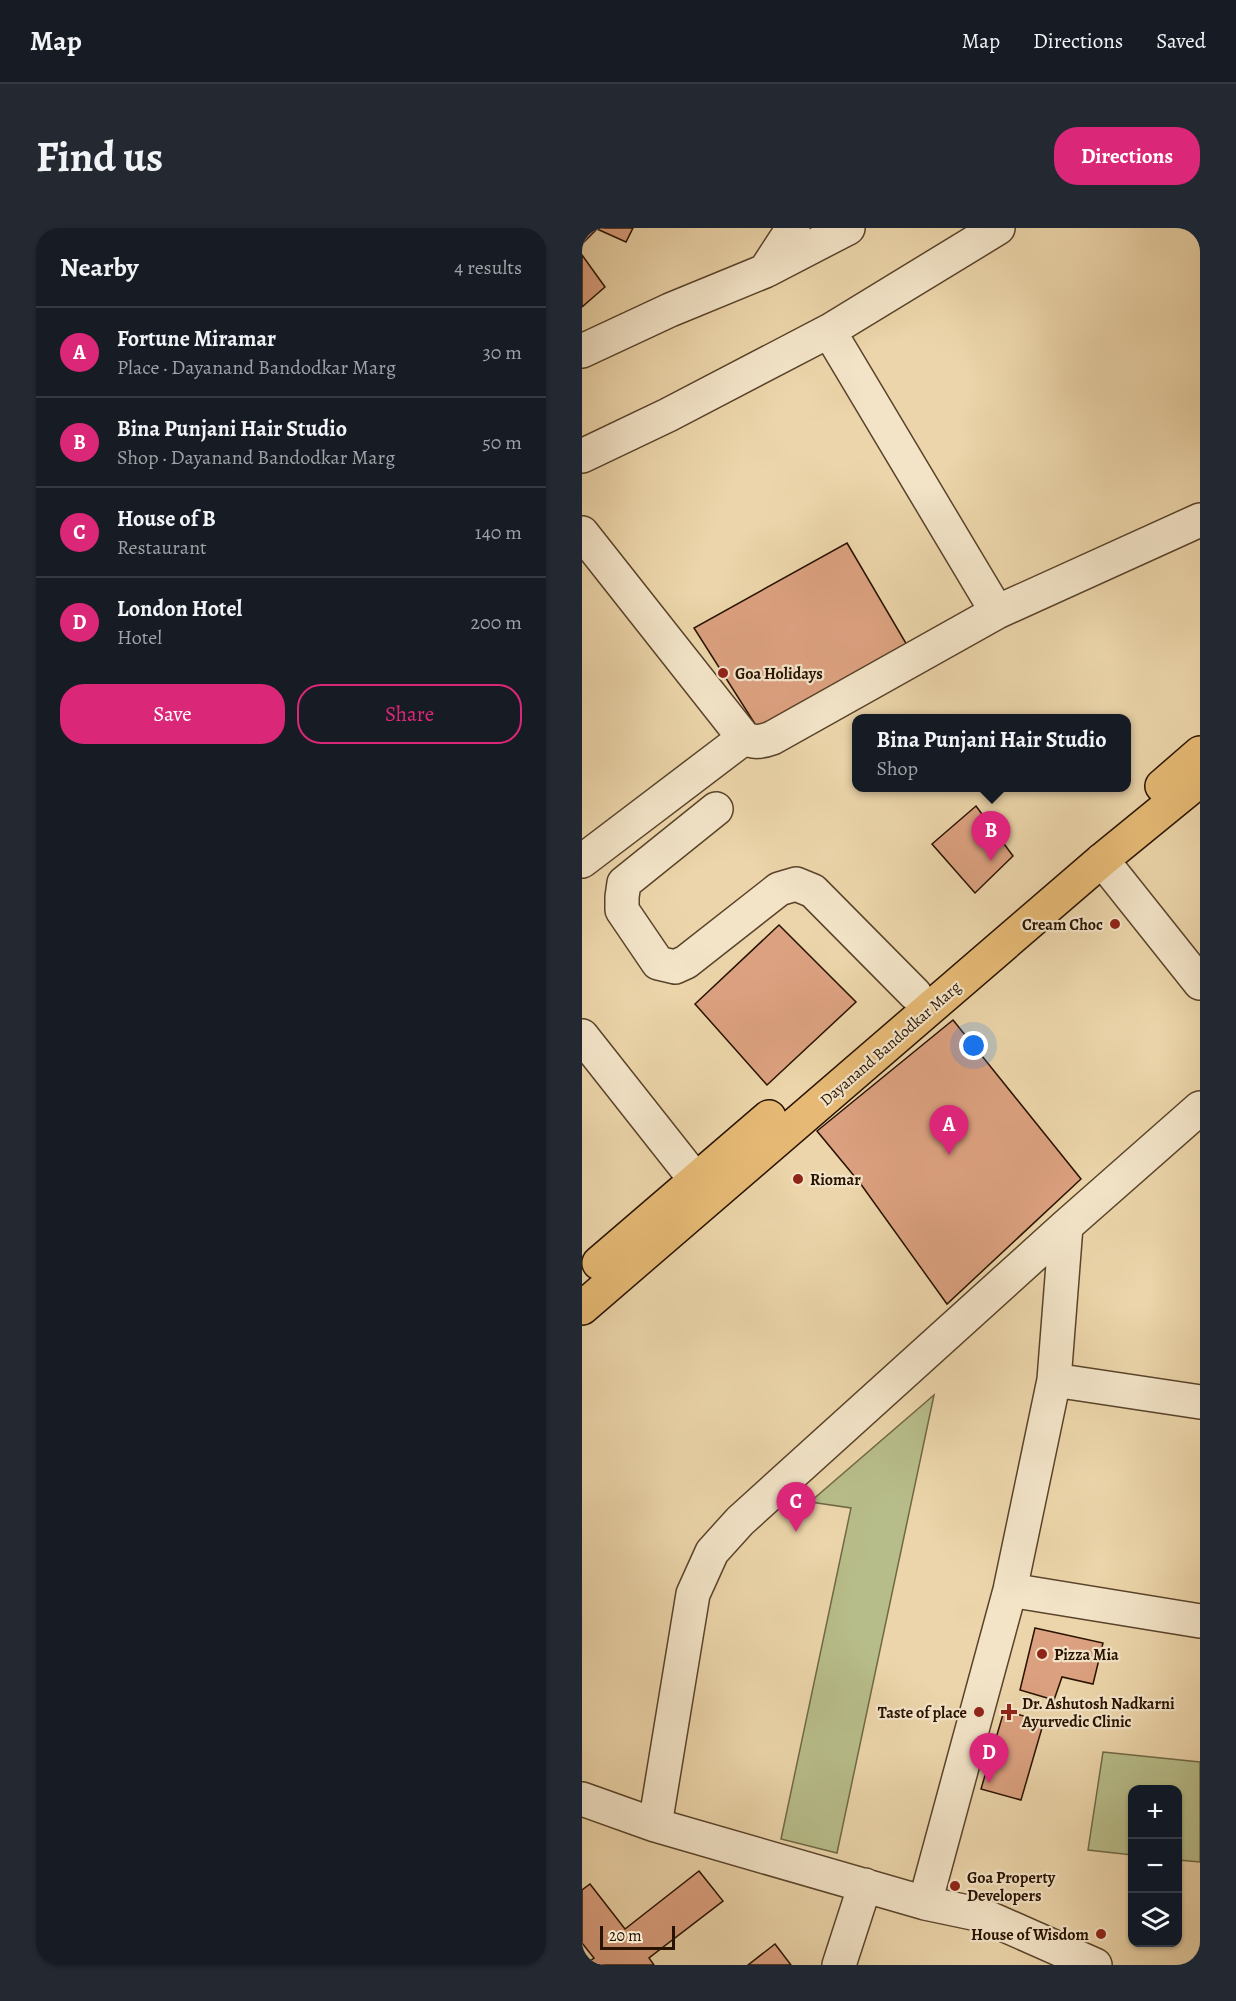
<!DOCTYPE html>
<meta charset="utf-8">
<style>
body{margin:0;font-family:Alegreya,serif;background:#242831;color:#f1f3f6}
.controls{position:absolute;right:18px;bottom:18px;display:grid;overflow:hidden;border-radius:12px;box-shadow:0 2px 4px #0004}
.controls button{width:54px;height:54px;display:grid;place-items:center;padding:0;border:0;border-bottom:2px solid #363941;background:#171b24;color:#f1f3f6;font:30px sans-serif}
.scale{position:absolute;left:18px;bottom:15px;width:75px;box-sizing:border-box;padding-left:6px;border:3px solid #281200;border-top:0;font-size:16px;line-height:21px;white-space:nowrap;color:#281200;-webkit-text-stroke:4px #f3e4c8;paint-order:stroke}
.you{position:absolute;left:392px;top:818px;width:21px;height:21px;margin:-15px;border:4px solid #fff;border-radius:50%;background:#1a73e8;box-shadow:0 0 0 9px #1a73e833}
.badge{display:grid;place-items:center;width:39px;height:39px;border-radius:50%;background:#db2777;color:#fff;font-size:20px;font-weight:700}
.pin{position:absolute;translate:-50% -50px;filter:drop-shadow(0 2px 3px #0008)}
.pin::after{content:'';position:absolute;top:32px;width:21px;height:18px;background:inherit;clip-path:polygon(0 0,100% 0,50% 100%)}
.popup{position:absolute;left:270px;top:486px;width:279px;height:78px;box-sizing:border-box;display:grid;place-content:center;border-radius:12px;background:#171b24;filter:drop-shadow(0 2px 4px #0005);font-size:20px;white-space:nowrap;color:#9ea1a6}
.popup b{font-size:22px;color:#f1f3f6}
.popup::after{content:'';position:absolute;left:50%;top:100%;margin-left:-12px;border:12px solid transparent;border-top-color:#171b24}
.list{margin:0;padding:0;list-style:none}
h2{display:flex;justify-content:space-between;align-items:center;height:78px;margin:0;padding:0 24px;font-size:26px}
h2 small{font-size:20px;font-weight:400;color:#9ea1a6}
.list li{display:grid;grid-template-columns:39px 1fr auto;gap:18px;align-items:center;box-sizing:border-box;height:90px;padding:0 24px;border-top:2px solid #363941}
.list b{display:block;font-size:22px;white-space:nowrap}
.list p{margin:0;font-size:20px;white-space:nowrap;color:#9ea1a6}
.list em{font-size:20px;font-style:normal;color:#9ea1a6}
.actions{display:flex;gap:12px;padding:18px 24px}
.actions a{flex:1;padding:14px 0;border:2px solid #db2777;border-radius:24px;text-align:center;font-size:21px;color:#db2777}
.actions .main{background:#db2777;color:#fff}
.icon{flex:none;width:33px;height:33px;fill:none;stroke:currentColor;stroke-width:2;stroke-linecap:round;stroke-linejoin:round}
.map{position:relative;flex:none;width:618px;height:1737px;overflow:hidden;border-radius:24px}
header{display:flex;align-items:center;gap:36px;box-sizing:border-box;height:84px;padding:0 30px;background:#171b24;border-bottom:2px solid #363941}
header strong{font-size:28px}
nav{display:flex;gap:33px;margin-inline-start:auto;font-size:21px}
.intro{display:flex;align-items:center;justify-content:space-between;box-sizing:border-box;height:144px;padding:0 36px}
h1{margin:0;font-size:42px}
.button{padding:15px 27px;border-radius:24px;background:#db2777;color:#fff;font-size:21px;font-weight:700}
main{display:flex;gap:36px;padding:0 36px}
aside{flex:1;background:#171b24;border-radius:24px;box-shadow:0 2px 4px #0004}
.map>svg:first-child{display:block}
.green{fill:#b7bd8a;stroke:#706845;stroke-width:1.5}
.building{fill:#dca180;stroke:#281200;stroke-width:1.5}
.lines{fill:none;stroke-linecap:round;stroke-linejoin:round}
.minor-casing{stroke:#59432a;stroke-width:36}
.major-casing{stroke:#281200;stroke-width:36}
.minor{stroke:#f3e4c8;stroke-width:33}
.major{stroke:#e6ba75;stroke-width:33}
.poi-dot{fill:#8f2418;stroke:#f3e4c8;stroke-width:2}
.labels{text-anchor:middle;stroke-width:4.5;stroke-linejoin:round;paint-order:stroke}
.poi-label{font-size:16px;font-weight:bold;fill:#281200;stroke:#f3e4c8;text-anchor:start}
.street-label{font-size:16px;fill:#281200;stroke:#f3e4c8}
</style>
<header>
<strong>Map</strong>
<nav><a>Map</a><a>Directions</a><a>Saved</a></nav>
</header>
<div class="intro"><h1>Find us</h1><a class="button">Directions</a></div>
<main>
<aside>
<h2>Nearby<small>4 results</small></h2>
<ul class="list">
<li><span class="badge">A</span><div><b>Fortune Miramar</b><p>Place · Dayanand Bandodkar Marg</p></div><em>30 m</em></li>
<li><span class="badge">B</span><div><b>Bina Punjani Hair Studio</b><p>Shop · Dayanand Bandodkar Marg</p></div><em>50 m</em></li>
<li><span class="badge">C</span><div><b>House of B</b><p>Restaurant</p></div><em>140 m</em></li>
<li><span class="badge">D</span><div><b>London Hotel</b><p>Hotel</p></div><em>200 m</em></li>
</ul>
<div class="actions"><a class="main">Save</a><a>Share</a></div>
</aside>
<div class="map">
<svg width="618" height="1737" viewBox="0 0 618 1737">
<rect width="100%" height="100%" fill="#ecd5aa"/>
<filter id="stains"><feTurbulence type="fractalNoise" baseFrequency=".00333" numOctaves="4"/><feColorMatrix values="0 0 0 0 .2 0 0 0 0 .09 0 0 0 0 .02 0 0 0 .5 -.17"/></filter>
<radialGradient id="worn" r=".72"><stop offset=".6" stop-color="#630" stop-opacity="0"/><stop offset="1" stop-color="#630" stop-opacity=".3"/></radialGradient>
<path class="green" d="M 352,1167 L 255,1625 L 199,1611 L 269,1280 L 228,1274 Z
M 521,1524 L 618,1534 L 618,1634 L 596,1632 L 596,1562 L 550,1562 L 550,1627 L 506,1622 Z"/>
<path class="building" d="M 0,0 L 51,0 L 44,14 L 15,1 L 0,16 Z
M 0,27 L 23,59 L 0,79 Z
M 265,315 L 325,417 L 180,507 L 112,400 Z
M 394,578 L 431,628 L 393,665 L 350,616 Z
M 197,697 L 274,774 L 185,857 L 113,776 Z
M 371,792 L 499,951 L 365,1076 L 278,955 L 235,903 Z
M 453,1400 L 521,1415 L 511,1456 L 480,1449 L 472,1472 L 438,1462 Z
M 422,1483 L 462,1493 L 439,1572 L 399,1561 Z
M 117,1643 L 141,1673 L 67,1730 L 72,1737 L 5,1737 L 4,1736 L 12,1730 L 0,1715 L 0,1662 L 8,1656 L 43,1701 Z
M 193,1716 L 209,1737 L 166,1737 Z"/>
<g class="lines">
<defs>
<path id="minor" d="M 416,0 L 247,103 L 415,384 L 618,292
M 185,42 L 266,0
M 0,123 L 88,82 L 183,43 L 211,0
M 0,228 L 86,187 L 247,103
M 0,305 L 162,510 C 172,515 179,514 190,510 L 415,384
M 134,581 L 42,655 L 40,669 L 40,682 L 76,735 L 93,739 L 104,734 L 197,661 L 214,656 L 231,663 L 333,766
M 520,632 L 618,755
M 0,633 L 162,510
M 0,808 L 113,951
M 472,1152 L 618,1174
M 428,1362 L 618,1393
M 0,1571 L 73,1597 L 343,1675 L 400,1687 L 513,1737
M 73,1597 L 111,1366 L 130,1324 L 158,1293 L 484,998 L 618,880
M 343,1675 L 428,1362 L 472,1152 L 484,998
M 257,1737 L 283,1657"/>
<path id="major" d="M 580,558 L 618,525
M 17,1035 L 187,889
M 0,1080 L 520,632 L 618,552"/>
</defs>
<use href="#minor" class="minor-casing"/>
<use href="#major" class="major-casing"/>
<use href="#minor" class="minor"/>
<use href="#major" class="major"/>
</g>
<g class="poi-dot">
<circle cx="141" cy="445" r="6"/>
<circle cx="533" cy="696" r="6"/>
<circle cx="216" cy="951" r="6"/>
<circle cx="460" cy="1426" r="6"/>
<circle cx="397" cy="1484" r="6"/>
<path d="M424 1475h6v6h6v6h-6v6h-6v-6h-6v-6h6z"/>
<circle cx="373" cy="1658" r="6"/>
<circle cx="519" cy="1706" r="6"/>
</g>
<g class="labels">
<g class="poi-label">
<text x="153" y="451">Goa Holidays</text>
<text x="521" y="702" text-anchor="end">Cream Choc</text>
<text x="228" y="957">Riomar</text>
<text x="472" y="1432">Pizza Mia</text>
<text x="440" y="1481">Dr. Ashutosh Nadkarni<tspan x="440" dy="18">Ayurvedic Clinic</tspan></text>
<text x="385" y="1490" text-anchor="end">Taste of place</text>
<text x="385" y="1655">Goa Property<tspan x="385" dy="18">Developers</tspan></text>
<text x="507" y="1712" text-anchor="end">House of Wisdom</text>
</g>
<g class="street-label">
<text transform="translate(308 815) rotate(-41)" y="6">Dayanand Bandodkar Marg</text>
</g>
</g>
<rect width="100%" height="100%" filter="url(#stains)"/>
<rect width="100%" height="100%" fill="url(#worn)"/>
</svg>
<div class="controls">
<button>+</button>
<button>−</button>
<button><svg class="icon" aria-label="layers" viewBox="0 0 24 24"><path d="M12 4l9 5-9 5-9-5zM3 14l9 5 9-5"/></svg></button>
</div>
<div class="scale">20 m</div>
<div class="you"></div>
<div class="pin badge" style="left:367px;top:927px">A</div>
<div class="pin badge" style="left:409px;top:633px">B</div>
<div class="popup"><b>Bina Punjani Hair Studio</b>Shop</div>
<div class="pin badge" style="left:214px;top:1304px">C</div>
<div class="pin badge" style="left:407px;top:1555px">D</div>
</div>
</main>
